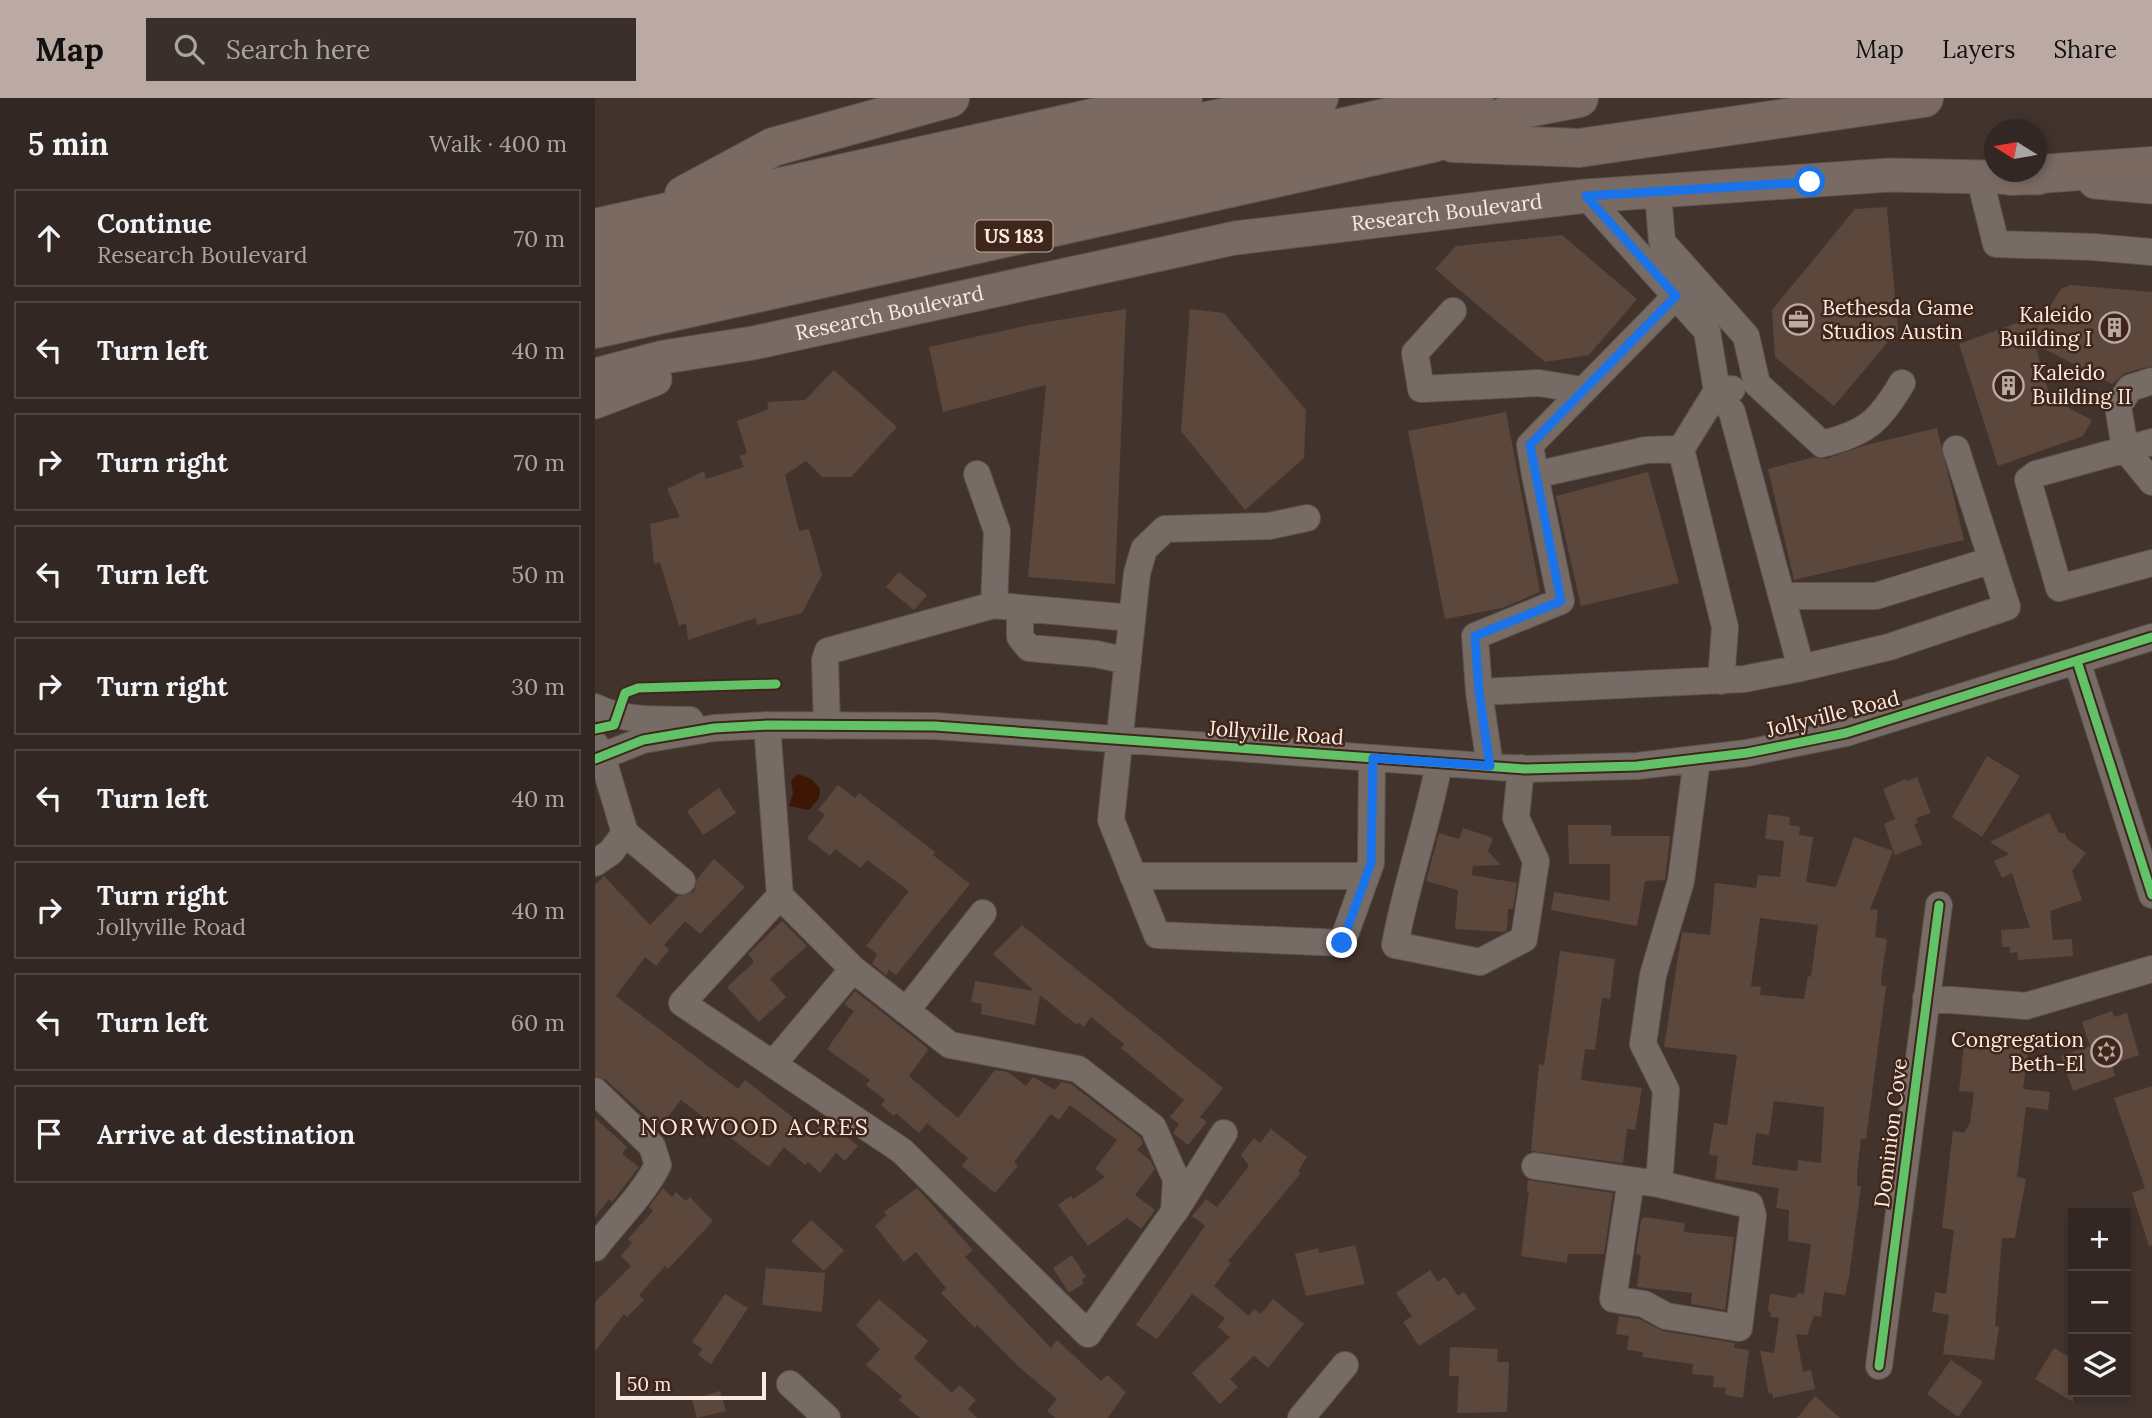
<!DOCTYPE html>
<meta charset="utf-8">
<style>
body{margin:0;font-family:Lora,serif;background:#3a2f2a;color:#f1f3f6}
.controls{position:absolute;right:21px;bottom:21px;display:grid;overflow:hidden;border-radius:0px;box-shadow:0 4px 10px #0003}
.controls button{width:63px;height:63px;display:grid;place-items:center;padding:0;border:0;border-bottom:2px solid #4d4440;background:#322722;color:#f1f3f6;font:35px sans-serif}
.compass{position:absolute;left:1389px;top:21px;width:63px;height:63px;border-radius:50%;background:#322722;box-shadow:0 4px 10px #0003;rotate:281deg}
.scale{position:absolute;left:21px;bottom:18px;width:150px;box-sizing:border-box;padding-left:7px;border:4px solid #fbeae2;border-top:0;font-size:19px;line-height:24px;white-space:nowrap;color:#fbeae2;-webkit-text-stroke:5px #3f261b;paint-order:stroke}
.stop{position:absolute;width:21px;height:21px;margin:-16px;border:5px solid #1a73e8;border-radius:50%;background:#fff}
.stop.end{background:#1a73e8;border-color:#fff;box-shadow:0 2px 7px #0008}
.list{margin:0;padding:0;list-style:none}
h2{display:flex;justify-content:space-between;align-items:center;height:91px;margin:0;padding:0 28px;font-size:30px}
h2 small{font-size:23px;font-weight:400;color:#a8a5a5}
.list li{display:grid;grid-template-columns:46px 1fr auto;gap:21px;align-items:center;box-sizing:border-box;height:98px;margin:0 14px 14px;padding:0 14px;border:2px solid #4d4440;border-radius:0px}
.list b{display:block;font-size:26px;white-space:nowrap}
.list p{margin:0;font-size:23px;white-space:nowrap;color:#a8a5a5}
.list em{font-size:23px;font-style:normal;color:#a8a5a5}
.icon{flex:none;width:38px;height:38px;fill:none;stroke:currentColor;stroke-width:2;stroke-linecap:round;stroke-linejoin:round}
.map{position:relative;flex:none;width:1557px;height:1320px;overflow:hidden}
header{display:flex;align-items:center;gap:42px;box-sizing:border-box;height:98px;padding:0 35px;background:#baaaa3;color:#111}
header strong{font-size:33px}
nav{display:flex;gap:38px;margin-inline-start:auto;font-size:24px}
.search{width:490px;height:63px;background:#3a2f2a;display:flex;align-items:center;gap:18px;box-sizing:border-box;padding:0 24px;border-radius:0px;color:#a8a5a5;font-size:26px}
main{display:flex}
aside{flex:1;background:#322722}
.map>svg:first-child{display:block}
.water{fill:#3d1704}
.building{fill:#5c473c;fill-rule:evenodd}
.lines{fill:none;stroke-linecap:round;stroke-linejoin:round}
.minor-casing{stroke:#5e524b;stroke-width:28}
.major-casing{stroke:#5e524b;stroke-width:35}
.highway-casing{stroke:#5e524b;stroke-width:40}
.minor{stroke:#776b66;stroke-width:26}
.major{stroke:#796a63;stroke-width:33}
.highway{stroke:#7a6a62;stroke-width:38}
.cycleway-casing{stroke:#3f261b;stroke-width:13}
.cycleway{stroke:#61c268;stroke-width:9}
.route{stroke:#1a73e8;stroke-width:9}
.labels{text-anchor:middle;stroke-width:5;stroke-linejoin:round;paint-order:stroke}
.shield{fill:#3f261b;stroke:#c3afa6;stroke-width:2}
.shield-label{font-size:19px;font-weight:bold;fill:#fbeae2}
.street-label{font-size:21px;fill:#fbeae2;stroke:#3f261b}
.poi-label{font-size:21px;fill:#fbeae2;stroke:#3f261b;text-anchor:start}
.neighbourhood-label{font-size:23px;letter-spacing:2px;fill:#fbeae2;stroke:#3f261b}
</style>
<header>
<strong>Map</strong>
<div class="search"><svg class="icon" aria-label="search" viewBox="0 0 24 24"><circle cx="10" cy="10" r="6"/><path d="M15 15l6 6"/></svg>Search here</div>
<nav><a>Map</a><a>Layers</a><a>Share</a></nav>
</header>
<main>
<aside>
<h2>5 min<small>Walk · 400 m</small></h2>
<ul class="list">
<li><svg class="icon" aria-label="ahead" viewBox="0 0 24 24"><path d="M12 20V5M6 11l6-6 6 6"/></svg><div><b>Continue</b><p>Research Boulevard</p></div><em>70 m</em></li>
<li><svg class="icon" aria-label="left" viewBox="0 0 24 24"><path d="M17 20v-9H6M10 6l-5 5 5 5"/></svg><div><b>Turn left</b></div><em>40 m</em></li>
<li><svg class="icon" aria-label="right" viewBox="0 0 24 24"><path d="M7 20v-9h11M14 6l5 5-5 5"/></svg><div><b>Turn right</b></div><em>70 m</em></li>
<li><svg class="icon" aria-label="left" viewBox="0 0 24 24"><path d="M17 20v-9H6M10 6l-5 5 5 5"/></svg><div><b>Turn left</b></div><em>50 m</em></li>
<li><svg class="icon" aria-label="right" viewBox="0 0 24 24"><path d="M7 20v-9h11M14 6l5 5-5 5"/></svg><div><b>Turn right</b></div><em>30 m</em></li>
<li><svg class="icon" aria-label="left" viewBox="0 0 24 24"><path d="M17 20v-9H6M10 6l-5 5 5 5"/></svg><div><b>Turn left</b></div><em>40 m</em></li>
<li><svg class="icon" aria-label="right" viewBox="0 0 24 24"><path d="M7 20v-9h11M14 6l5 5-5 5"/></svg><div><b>Turn right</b><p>Jollyville Road</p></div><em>40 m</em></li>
<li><svg class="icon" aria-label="left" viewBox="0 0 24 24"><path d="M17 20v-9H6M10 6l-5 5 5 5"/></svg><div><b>Turn left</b></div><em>60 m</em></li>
<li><svg class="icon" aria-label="arrive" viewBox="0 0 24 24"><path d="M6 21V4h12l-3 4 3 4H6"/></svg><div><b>Arrive at destination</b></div></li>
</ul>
</aside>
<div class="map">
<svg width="1557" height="1320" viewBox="0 0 1557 1320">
<rect width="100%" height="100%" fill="#42342d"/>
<path class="water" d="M 203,676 L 216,681 L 225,690 L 224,700 L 214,712 L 194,708 L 198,695 L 196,683 Z"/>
<path class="building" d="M 1292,109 L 1303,232 L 1239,308 L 1180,259 L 1177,212 L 1260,111 Z
M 967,137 L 1042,201 L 994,257 L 950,264 L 840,171 L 861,148 Z
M 1475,187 L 1557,194 L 1557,268 L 1530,275 L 1517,286 L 1440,246 L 1455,300 L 1497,322 L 1488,338 L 1403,368 L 1364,246 L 1430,222 L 1442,228 L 1466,191 Z
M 531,211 L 520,486 L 433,479 L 451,287 L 348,314 L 334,249 L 434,227 Z
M 595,211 L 629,215 L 711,312 L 709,360 L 650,412 L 586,333 Z
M 239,272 L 302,329 L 256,379 L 227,379 L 211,363 L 190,377 L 204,433 L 214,431 L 227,477 L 207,515 L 162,527 L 161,520 L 93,542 L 91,525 L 84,528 L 65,464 L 59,466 L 55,426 L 85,419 L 72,391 L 109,373 L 111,381 L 149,369 L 144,358 L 152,355 L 142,323 L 174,311 L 172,304 L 210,302 Z
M 911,314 L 945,494 L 907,510 L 850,521 L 813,333 Z
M 1342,330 L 1369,442 L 1199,482 L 1173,371 L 1219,359 L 1231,361 L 1271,347 Z
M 1053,374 L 1084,485 L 986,508 L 961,398 Z
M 304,474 L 332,497 L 319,512 L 291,489 Z
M 1392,658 L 1425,678 L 1387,739 L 1357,719 Z
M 1322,679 L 1336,715 L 1321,720 L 1323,725 L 1319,726 L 1327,746 L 1300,757 L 1289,726 L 1300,721 L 1288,691 L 1310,681 L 1313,683 Z
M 243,687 L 260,700 L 264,695 L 340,754 L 338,757 L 375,786 L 301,877 L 294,872 L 291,877 L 277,866 L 282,856 L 271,848 L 314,793 L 272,762 L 266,770 L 240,751 L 235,758 L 212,740 L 230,717 L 223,712 Z
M 124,690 L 141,715 L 108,737 L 92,713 Z
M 1454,715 L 1464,735 L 1470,735 L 1472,741 L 1491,755 L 1477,773 L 1487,802 L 1455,813 L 1458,842 L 1477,841 L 1478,858 L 1423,862 L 1422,854 L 1415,855 L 1415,849 L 1407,849 L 1406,832 L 1435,830 L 1417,775 L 1407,780 L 1399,763 L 1414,756 L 1395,744 Z
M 1173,716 L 1195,719 L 1194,727 L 1205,729 L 1204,737 L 1218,739 L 1211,784 L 1241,789 L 1259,739 L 1298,753 L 1275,811 L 1283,812 L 1280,839 L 1292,841 L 1286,883 L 1287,888 L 1291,888 L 1271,1041 L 1266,1041 L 1262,1075 L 1262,1088 L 1266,1088 L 1254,1179 L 1250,1197 L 1229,1194 L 1226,1219 L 1219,1218 L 1212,1237 L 1201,1236 L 1208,1274 L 1216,1272 L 1220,1291 L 1178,1300 L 1177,1295 L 1174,1296 L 1165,1253 L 1179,1255 L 1184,1220 L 1175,1219 L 1176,1214 L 1173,1213 L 1175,1196 L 1201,1200 L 1202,1195 L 1209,1196 L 1216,1146 L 1193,1143 L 1194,1112 L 1181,1110 L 1184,1090 L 1120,1081 L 1123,1058 L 1114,1057 L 1119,1025 L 1132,1027 L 1142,957 L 1069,949 L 1087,834 L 1115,837 L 1120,785 L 1161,790 L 1163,777 L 1185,779 L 1189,743 L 1170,741 ZM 1165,820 L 1223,827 L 1216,879 L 1213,878 L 1209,901 L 1165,897 L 1166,889 L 1156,888 ZM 1179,1003 L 1229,1009 L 1226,1065 L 1203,1062 L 1202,1073 L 1157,1067 L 1161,1035 L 1174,1037 Z
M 973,727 L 1016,727 L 1016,738 L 1075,738 L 1070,782 L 1050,783 L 1042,828 L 956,812 L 959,794 L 1015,803 L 1015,766 L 974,766 Z
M 868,730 L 898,740 L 893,753 L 906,767 L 878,768 L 877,777 L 922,785 L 918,811 L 913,811 L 912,832 L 909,834 L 860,831 L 863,792 L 831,783 L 844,735 L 864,741 Z
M 119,761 L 150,789 L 105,836 L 90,823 L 69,847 L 74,852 L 61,868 L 50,859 L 21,898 L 143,991 L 150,982 L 218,1035 L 231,1021 L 263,1048 L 250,1063 L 241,1055 L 225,1075 L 213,1064 L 210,1067 L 189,1049 L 174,1069 L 86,1002 L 64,1030 L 11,982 L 0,978 L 0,787 L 9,778 L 55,827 L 83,798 L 99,794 L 102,781 Z
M 187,823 L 212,848 L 175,881 L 191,899 L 164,924 L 132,889 L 159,864 L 153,856 Z
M 427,827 L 628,990 L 605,1019 L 612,1024 L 593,1047 L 578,1035 L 584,1026 L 575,1019 L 589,1002 L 526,950 L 529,946 L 496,919 L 489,929 L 483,924 L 482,927 L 445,897 L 440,927 L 386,916 L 387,906 L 376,904 L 380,883 L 439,893 L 398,856 Z
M 965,853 L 1020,861 L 1015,901 L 1007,900 L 1000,952 L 990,951 L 986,982 L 1047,990 L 1040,1032 L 1032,1031 L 1028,1065 L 936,1053 L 944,966 L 949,967 Z
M 260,893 L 330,948 L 333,952 L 314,978 L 363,1020 L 400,972 L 413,974 L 431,988 L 438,979 L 460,992 L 466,984 L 476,986 L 545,1039 L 548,1045 L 542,1052 L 555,1062 L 560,1071 L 540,1097 L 560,1112 L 546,1131 L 532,1120 L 493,1148 L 463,1107 L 476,1098 L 478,1101 L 510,1079 L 500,1071 L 522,1042 L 475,1007 L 464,1022 L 456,1016 L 419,1064 L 423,1068 L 400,1095 L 367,1068 L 373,1060 L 332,1025 L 324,1035 L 301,1015 L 299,1018 L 286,1007 L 290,1002 L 271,987 L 275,982 L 232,951 L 259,913 L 249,906 Z
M 1517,913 L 1519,919 L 1532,915 L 1544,957 L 1517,966 L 1520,978 L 1478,993 L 1466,958 L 1495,948 L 1487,924 Z
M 1381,936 L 1435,942 L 1428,991 L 1455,994 L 1453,1012 L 1431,1009 L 1422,1079 L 1431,1081 L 1420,1140 L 1407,1140 L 1400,1228 L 1404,1229 L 1399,1262 L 1348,1256 L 1354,1217 L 1337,1214 L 1340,1194 L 1351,1196 L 1359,1132 L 1347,1130 L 1356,1050 L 1358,1033 L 1369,1035 L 1375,1025 L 1379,994 L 1364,993 L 1369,947 L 1379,948 Z
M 1557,988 L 1557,1147 L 1554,1148 L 1537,1095 L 1550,1090 L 1519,1000 Z
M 0,1020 L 32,1049 L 27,1056 L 44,1069 L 17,1104 L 14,1101 L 0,1119 Z
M 676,1031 L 712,1059 L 703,1073 L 706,1075 L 633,1163 L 636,1165 L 619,1188 L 654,1218 L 659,1211 L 666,1216 L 678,1201 L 709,1226 L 673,1270 L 659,1258 L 635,1281 L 643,1289 L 625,1306 L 597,1275 L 635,1239 L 623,1229 L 630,1220 L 597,1196 L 562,1241 L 541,1227 L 610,1128 L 597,1118 L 611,1101 L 622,1109 L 654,1068 L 646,1057 L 659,1040 L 665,1045 Z
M 933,1082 L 1018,1095 L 1009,1156 L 973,1156 L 972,1165 L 926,1158 L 934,1093 L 932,1093 Z
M 68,1090 L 77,1099 L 81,1094 L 91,1103 L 95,1099 L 118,1123 L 73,1171 L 70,1168 L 44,1197 L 49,1202 L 32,1219 L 29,1216 L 0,1253 L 0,1204 L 36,1168 L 26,1158 L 37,1145 L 33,1141 L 58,1113 L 54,1109 Z
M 322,1090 L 378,1152 L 370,1159 L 456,1250 L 462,1242 L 506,1283 L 512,1277 L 531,1294 L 513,1320 L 460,1320 L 452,1313 L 462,1301 L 423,1268 L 382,1227 L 380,1230 L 346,1195 L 351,1190 L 321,1154 L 309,1164 L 280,1128 L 292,1117 L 289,1114 Z
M 1049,1119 L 1090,1125 L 1089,1134 L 1139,1139 L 1130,1212 L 1096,1206 L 1097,1195 L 1042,1189 L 1046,1157 L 1041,1156 L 1046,1122 Z
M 216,1122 L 249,1152 L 229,1173 L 196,1143 Z
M 760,1147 L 770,1186 L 711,1198 L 700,1156 L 723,1150 L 724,1155 Z
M 477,1157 L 491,1179 L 487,1181 L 489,1185 L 474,1195 L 458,1170 Z
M 171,1170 L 230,1175 L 227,1214 L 167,1207 Z
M 835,1172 L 843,1184 L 850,1179 L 863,1198 L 869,1194 L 881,1211 L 824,1248 L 808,1224 L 817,1218 L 801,1195 Z
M 130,1196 L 153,1210 L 116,1266 L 103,1257 L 107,1251 L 97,1244 Z
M 284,1201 L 333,1243 L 319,1260 L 357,1295 L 364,1287 L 381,1302 L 373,1311 L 382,1320 L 325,1320 L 304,1302 L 307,1298 L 271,1267 L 285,1251 L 261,1227 Z
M 1024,1218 L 1044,1221 L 1068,1233 L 1140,1245 L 1139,1250 L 1154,1252 L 1148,1300 L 1130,1297 L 1131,1290 L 1118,1289 L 1119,1278 L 1097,1276 L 1098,1266 L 1047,1259 L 1048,1254 L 1032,1252 L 1034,1238 L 1021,1236 Z
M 855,1249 L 903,1251 L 902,1264 L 914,1264 L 912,1314 L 862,1315 L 864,1278 L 854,1278 Z
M 1459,1250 L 1478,1261 L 1478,1304 L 1440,1281 Z
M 1356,1262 L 1388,1284 L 1363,1319 L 1332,1296 Z
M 125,1293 L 131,1313 L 102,1320 L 97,1301 Z
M 1220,1298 L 1245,1320 L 1202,1320 Z"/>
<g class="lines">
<defs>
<path id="minor" d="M 1384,77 L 1401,146 L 1498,149 L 1557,154
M 1063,95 L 1067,144 L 1151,238 L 1162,286 L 1227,346 C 1271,335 1284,324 1307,285
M 991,98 L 1112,233 L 1122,293 L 1137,314 L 1206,570 L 1294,549 L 1412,509 L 1361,351
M 858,213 L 820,255 L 826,291 L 944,285 L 987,292
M 1557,283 L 1535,290 L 1523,308 L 1530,351 L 1557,384
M 1557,344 L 1441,376 L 1433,382 L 1464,490 L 1557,465
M 382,376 L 402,433 L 399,507 L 425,510 L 425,539 L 434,550 L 501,556 L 533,563
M 940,377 L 935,347 L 1081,198
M 712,420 L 674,428 L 570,431 L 549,451 L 542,475 L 516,722 L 562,837 L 747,845 L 776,765 L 777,660
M 1187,498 L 1281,498 L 1397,462
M 425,510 L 537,520
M 1482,563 L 1557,797
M 1126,583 L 1130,529 L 1086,351 L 1122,293 L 1137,291
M 884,594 L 1149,581 L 1206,570
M 0,609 C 30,624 62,621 95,622
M 172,627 L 185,798 L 258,871 L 355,947 L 483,971 L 558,1029 L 581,1081 L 579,1114 L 493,1236 L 307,1053 L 87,905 L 185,798
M 232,628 L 230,562 L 233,553 L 399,507
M 0,646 L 7,658 L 30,735 L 16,754 L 0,765
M 0,661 L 48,642 L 119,630 L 172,627 L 340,628 L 930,671 L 1042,668 L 1152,655 L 1251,635 L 1557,539
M 844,665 C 833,726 811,785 800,847 L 885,864 L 929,841 L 941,763 L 921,720 L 926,670
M 895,668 L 884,594 L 880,538 L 966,503 L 940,377 L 1051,352 L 1086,351
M 30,735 L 87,783
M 538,778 L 771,778
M 1331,900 L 1431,908 L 1557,871
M 311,913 L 388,815
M 178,966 L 258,871
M 0,993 L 57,1048 L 63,1067 C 47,1098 21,1122 0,1150
M 940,1068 L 1036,1082
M 1064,1086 L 1036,1082 L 1018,1201 L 1049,1206 L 1071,1218 L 1144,1230 L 1158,1118 L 1155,1107 L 1064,1086 L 1071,992 L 1048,946 L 1058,877 L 1086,783 L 1102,661
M 580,1113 L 629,1035
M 1284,1268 L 1344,807
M 195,1286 L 232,1320
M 706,1320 L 750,1267"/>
<g id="major">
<path d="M 1500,84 L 1557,89"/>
<path id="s1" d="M 0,277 L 69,259 L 158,245 L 640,140 L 991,98 L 1294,77 L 1443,80"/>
<path d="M 0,304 L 60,281"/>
</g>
<path id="highway" d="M 858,45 L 984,50 L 1329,0
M 1416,78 L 1557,68
M 89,97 L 178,49 L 355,0
M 0,130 L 588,0
M 0,160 L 509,44 L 724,0
M 0,196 L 879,0
M 0,231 L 838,45 L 932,10 L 984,0"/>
</defs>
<use href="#minor" class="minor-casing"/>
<use href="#major" class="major-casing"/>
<use href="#highway" class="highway-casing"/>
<use href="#minor" class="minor"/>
<use href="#major" class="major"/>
<use href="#highway" class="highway"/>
<defs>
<path id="cycleway" d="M 1482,563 L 1557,797
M 0,631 L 19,627 L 30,595 L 43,590 L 181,586
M 0,661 L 48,642 L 119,630 L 172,627 L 340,628 L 930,671 L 1042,668 L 1152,655 L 1251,635 L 1557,539
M 1284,1268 L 1344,807"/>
</defs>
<use href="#cycleway" class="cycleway-casing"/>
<use href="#cycleway" class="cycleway"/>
</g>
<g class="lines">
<path class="route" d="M 747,845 L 776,765 L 778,660 L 895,668 L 884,594 L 880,538 L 966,503 L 935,347 L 1081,198 L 991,98 L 1215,84"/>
</g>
<defs>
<symbol id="office-ring" viewBox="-11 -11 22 22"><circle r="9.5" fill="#3f261b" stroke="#baaaa3" stroke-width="1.5"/><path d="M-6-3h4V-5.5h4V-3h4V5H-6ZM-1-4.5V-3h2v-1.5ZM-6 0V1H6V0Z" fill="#baaaa3"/></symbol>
<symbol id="building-ring" viewBox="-11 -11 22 22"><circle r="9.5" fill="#3f261b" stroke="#baaaa3" stroke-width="1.5"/><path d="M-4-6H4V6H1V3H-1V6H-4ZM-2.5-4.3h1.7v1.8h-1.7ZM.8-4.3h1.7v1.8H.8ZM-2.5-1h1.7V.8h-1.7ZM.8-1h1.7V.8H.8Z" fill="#baaaa3"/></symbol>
<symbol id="synagogue-ring" viewBox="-11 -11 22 22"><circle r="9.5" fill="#3f261b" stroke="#baaaa3" stroke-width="1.5"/><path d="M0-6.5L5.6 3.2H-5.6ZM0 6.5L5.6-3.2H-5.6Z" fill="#baaaa3"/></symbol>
</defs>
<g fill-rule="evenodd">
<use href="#office-ring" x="1186" y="204" width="35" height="35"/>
<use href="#building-ring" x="1502" y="212" width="35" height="35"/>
<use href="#building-ring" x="1396" y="270" width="35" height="35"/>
<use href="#synagogue-ring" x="1494" y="936" width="35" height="35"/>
</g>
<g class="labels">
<rect class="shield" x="380.5" y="122.5" width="77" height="31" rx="5"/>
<g class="shield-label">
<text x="419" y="145">US 183</text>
</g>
<g class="street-label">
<text dy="7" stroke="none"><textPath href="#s1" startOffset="868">Research Boulevard</textPath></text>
<text dy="7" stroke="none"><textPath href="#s1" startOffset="301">Research Boulevard</textPath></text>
<text transform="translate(1238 616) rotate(-14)" y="7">Jollyville Road</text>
<text transform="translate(681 635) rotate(4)" y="7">Jollyville Road</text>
<text transform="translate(1296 1035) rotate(-83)" y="7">Dominion Cove</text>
</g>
<g class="poi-label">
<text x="1227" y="217">Bethesda Game<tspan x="1227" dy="24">Studios Austin</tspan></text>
<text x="1497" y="224" text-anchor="end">Kaleido<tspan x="1497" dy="24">Building I</tspan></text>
<text x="1437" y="282">Kaleido<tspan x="1437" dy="24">Building II</tspan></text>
<text x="1489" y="949" text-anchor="end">Congregation<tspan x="1489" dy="24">Beth-El</tspan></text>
</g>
<g class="neighbourhood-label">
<text x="160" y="1037">NORWOOD ACRES</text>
</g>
</g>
</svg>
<div class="controls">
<button>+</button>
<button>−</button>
<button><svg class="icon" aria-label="layers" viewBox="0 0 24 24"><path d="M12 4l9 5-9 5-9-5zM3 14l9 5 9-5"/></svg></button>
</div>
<svg class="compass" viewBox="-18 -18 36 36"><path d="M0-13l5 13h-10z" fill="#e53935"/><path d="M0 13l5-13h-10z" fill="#a8a5a5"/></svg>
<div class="scale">50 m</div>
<div class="stop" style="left:1215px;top:84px"></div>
<div class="stop end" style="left:747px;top:845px"></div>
</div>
</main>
